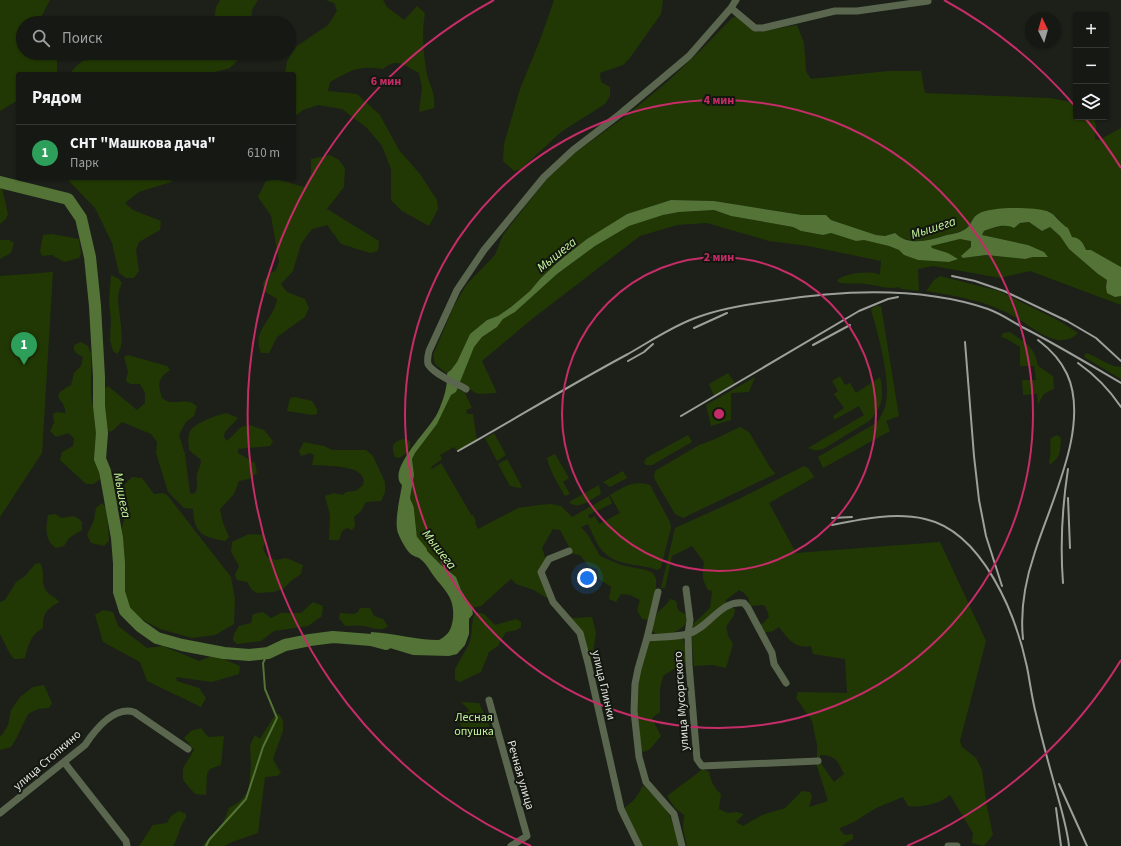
<!DOCTYPE html>
<html lang="ru">
<meta charset="utf-8">
<style>
body{margin:0;font-family:"Source Sans 3",sans-serif;background:#1e211c;color:#f1f3f6}
.controls{position:absolute;right:12px;top:12px;display:grid;overflow:hidden;border-radius:4px;box-shadow:0 1px 3px #0004}
.controls button{width:36px;height:36px;display:grid;place-items:center;padding:0;border:0;border-bottom:1px solid #343733;background:#151813;color:#f1f3f6;font:20px sans-serif}
.compass{position:absolute;left:1025px;top:12px;width:36px;height:36px;border-radius:50%;background:#151813;box-shadow:0 1px 3px #0004;rotate:355deg}
.you{position:absolute;left:587px;top:578px;width:14px;height:14px;margin:-10px;border:3px solid #fff;border-radius:50%;background:#1a73e8;box-shadow:0 0 0 6px #1a73e833}
.badge{display:grid;place-items:center;width:26px;height:26px;border-radius:50%;background:#f591d2;color:#fff;font-size:13px;font-weight:700}
.pin{position:absolute;translate:-50% -33px;filter:drop-shadow(0 1px 2px #0008)}
.pin::after{content:'';position:absolute;top:21px;width:14px;height:12px;background:inherit;clip-path:polygon(0 0,100% 0,50% 100%)}
.list{margin:0;padding:0;list-style:none}
h2{display:flex;justify-content:space-between;align-items:center;height:52px;margin:0;padding:0 16px;font-size:17px}
h2 small{font-size:13px;font-weight:400;color:#9da0a0}
.list li{display:grid;grid-template-columns:26px 1fr auto;gap:12px;align-items:center;box-sizing:border-box;height:56px;padding:0 16px;border-top:1px solid #343733}
.list b{display:block;font-size:15px;white-space:nowrap}
.list p{margin:0;font-size:13px;white-space:nowrap;color:#9da0a0}
.list em{font-size:13px;font-style:normal;color:#9da0a0}
.icon{flex:none;width:22px;height:22px;fill:none;stroke:currentColor;stroke-width:2;stroke-linecap:round;stroke-linejoin:round}
.map{position:relative;flex:none;width:1121px;height:846px;overflow:hidden}
.search{position:absolute;background:#151813;box-shadow:0 1px 3px #0004;left:16px;top:16px;width:280px;height:44px;display:flex;align-items:center;gap:10px;box-sizing:border-box;padding:0 14px;border-radius:22px;color:#9da0a0;font-size:15px}
.panel{position:absolute;background:#151813;box-shadow:0 1px 3px #0004;left:16px;top:72px;width:280px;height:108px;border-radius:4px}
.map>svg:first-child{display:block}
.green{fill:#213804}
.water{fill:#547337}
.lines{fill:none;stroke-linecap:round;stroke-linejoin:round}
.stream{stroke:#547337;stroke-width:2}
.river{stroke:#547337;stroke-width:12}
.minor{stroke:#5a674e;stroke-width:7}
.rail{stroke:#9da09a;stroke-width:2}
.ring{fill:none;stroke:#c52c68;stroke-width:2}
.labels{text-anchor:middle;stroke-width:4;stroke-linejoin:round;paint-order:stroke}
.street-label{font-size:12px;fill:#e2e5df;stroke:#131710}
.park-label{font-size:12px;fill:#c3f19a;stroke:#131710}
.water-label{font-size:13px;font-style:italic;fill:#c5f49c;stroke:#131710}
.centre{fill:#c52c68;stroke:#131710;stroke-width:2}
.ring-label{font-size:12px;text-anchor:middle;font-weight:bold;fill:#c52c68;stroke:#131710;stroke-width:4;stroke-linejoin:round;paint-order:stroke}
</style>
<div class="map">
<svg width="1121" height="846" viewBox="0 0 1121 846">
<rect width="100%" height="100%" fill="#1c2019"/>
<path class="green" d="M 0,0 L 50,0 L 38,23 L 23,23 L 23,53 L 57,53 L 57,74 L 18,74 L 18,100 L 0,111 Z
M 220,0 L 258,0 L 252,10 L 251,23 L 214,23 L 216,7 Z
M 326,0 L 383,0 L 387,7 L 404,20 L 417,6 L 425,13 C 422,31 423,50 426,69 C 428,84 436,91 434,108 L 419,112 L 422,88 L 419,73 C 404,65 397,57 383,69 C 358,65 351,70 330,82 L 328,91 L 357,94 L 380,115 L 399,150 L 420,174 L 437,200 L 438,209 L 429,226 L 402,211 L 391,200 L 391,169 L 382,146 L 367,128 L 342,109 L 318,105 L 303,110 L 294,117 L 294,74 L 285,74 L 287,61 L 297,46 L 328,25 L 337,11 L 334,3 Z
M 554,0 L 663,0 L 661,14 L 629,59 L 623,65 L 600,73 L 601,82 L 610,87 L 610,96 L 605,104 L 561,132 L 521,169 L 514,171 L 503,161 L 504,144 L 520,89 L 540,40 Z
M 737,16 L 758,32 L 797,25 L 804,43 L 806,71 L 811,79 L 888,71 L 921,71 L 925,93 L 1050,98 L 1076,103 L 1076,117 L 1097,117 L 1095,120 L 1096,128 L 1095,139 L 1099,140 L 1121,128 L 1121,267 L 1091,250 L 1086,250 L 1083,243 L 1072,238 L 1068,228 L 1061,224 L 1059,219 L 1049,211 L 993,210 L 977,214 L 966,230 L 925,241 L 913,241 L 899,237 L 895,233 L 885,236 L 876,235 L 831,220 L 826,215 L 802,215 L 714,201 L 671,200 L 627,214 L 588,239 L 559,261 L 540,279 L 530,291 L 511,307 L 498,316 L 487,320 L 470,334 L 457,362 L 451,370 L 446,373 L 435,364 L 433,355 L 453,308 L 466,285 L 495,255 L 503,235 L 546,180 L 572,155 L 626,116 L 667,82 L 703,48 L 732,18 Z
M 115,53 L 194,53 L 203,60 L 211,55 L 212,53 L 245,53 L 230,68 L 215,72 L 213,74 L 70,74 C 83,56 94,55 114,54 Z
M 330,155 L 339,160 L 345,168 L 344,187 L 327,209 L 379,241 L 378,251 L 370,253 L 341,244 L 327,225 L 312,229 L 301,244 L 293,271 L 281,284 L 287,292 L 305,299 L 309,308 L 305,317 L 277,337 L 269,353 L 261,353 C 251,330 274,320 277,299 L 264,291 L 263,283 L 268,275 L 276,270 L 279,262 L 271,216 L 258,197 L 266,181 L 276,179 L 304,187 L 311,174 L 311,159 Z
M 66,178 L 173,178 L 171,182 L 139,192 L 125,203 L 133,210 L 161,221 L 160,230 L 139,242 L 136,250 L 139,271 L 134,278 L 126,278 L 119,273 L 112,243 L 95,208 Z
M 0,188 L 2,188 L 8,214 L 6,219 L 0,224 Z
M 714,210 L 731,216 L 793,227 L 801,231 L 823,235 L 831,233 L 856,241 L 864,239 L 889,246 L 899,250 L 904,255 L 918,260 L 949,262 L 957,259 L 948,253 L 932,248 L 930,246 L 960,239 L 971,240 L 971,247 L 962,256 L 963,258 L 986,255 L 1025,259 L 1033,257 L 1048,257 L 1028,245 L 982,235 L 984,231 L 991,228 L 1029,222 L 1042,231 L 1050,227 L 1060,236 L 1069,249 L 1098,274 L 1107,280 L 1106,287 L 1115,297 L 1121,296 L 1121,305 L 1030,271 L 1000,278 L 933,266 L 918,269 L 919,291 L 901,289 L 899,287 C 887,290 878,285 866,284 C 858,283 849,284 840,283 L 837,281 C 842,273 873,270 880,275 L 881,261 L 808,246 L 769,241 L 707,223 L 677,225 L 640,236 L 532,319 L 482,361 L 497,393 L 480,394 L 475,393 L 460,381 L 474,346 L 482,337 L 497,327 L 503,319 L 515,312 L 557,274 L 595,246 L 629,226 L 663,215 L 679,212 Z
M 52,234 L 79,239 L 81,254 L 79,258 L 64,262 L 52,255 L 42,256 L 40,251 L 43,235 Z
M 0,240 L 9,240 L 14,243 L 11,253 L 0,259 Z
M 53,272 L 42,453 L 0,517 L 0,276 Z
M 111,275 L 119,279 L 122,283 C 120,288 118,293 118,298 C 118,313 127,344 117,354 L 113,351 L 110,340 L 111,320 L 109,301 Z
M 940,276 L 999,291 L 1061,322 L 1078,333 C 1073,338 1066,341 1058,340 C 1041,337 1029,325 1015,317 C 988,301 957,296 926,291 L 934,280 Z
M 876,306 L 881,306 L 899,416 L 886,421 L 890,431 L 823,468 L 818,457 L 876,423 C 880,418 883,413 885,407 C 892,380 878,336 871,309 Z
M 1010,332 C 1026,344 1034,345 1038,366 L 1053,376 L 1054,389 C 1044,392 1042,396 1038,405 L 1037,394 L 1023,395 L 1022,380 L 1036,380 L 1034,366 L 1020,366 L 1020,347 L 1007,339 L 1001,337 L 1003,333 Z
M 81,342 L 88,346 L 91,354 L 91,395 L 97,431 L 96,451 L 100,479 L 94,484 L 86,484 L 60,460 L 62,452 L 73,446 L 74,438 L 68,433 L 56,437 L 50,431 L 54,423 L 53,414 L 57,412 L 65,413 C 67,398 45,399 71,385 L 74,373 L 81,366 L 83,357 C 78,354 73,353 74,345 Z
M 1086,353 C 1098,356 1108,367 1121,367 L 1121,379 L 1084,357 Z
M 128,355 L 167,366 L 170,370 C 157,379 158,384 162,398 C 165,400 168,402 171,402 C 181,403 190,398 197,407 L 194,416 L 186,422 L 179,435 L 185,454 L 190,493 L 194,494 C 199,489 196,483 197,476 C 197,470 201,466 201,460 L 189,450 C 189,445 187,436 190,431 C 195,423 217,415 226,413 L 238,418 L 225,432 L 224,437 L 227,441 L 241,427 L 250,425 L 264,430 L 273,441 L 270,446 L 238,449 L 238,453 L 255,463 L 257,473 L 249,479 L 239,481 L 234,494 L 220,509 L 223,523 L 229,537 L 225,541 C 203,537 194,534 193,509 L 184,508 L 168,492 L 156,453 L 157,442 L 151,434 L 122,422 L 111,432 L 106,430 L 100,393 L 108,386 L 137,410 L 145,403 L 145,393 L 140,384 L 130,384 L 126,381 L 128,371 L 124,357 Z
M 728,373 L 735,383 L 714,396 L 709,384 Z
M 840,376 L 845,385 L 850,383 L 856,393 L 880,377 C 884,394 883,409 869,421 L 825,448 C 818,451 815,451 808,448 L 864,415 L 859,406 L 834,420 L 833,416 L 844,408 L 834,394 L 838,391 L 832,381 Z
M 755,377 L 749,392 L 731,393 L 731,420 L 711,426 L 706,405 Z
M 457,388 L 465,393 L 472,408 L 466,410 L 467,414 L 473,414 L 477,440 L 457,451 L 454,447 L 440,455 L 442,459 L 431,467 L 432,469 L 441,463 L 472,516 L 473,515 L 476,521 L 475,522 L 478,529 L 518,508 L 539,505 L 551,504 L 561,506 L 572,517 L 609,496 L 612,503 L 611,504 L 588,515 L 590,519 L 595,516 L 599,524 L 620,513 L 610,495 C 624,487 633,480 650,485 L 670,522 L 671,528 L 661,568 L 657,570 C 642,564 620,566 607,555 C 597,548 593,534 588,524 L 581,527 L 588,535 L 600,556 L 621,565 L 646,570 L 653,573 L 656,579 L 656,587 L 648,620 L 642,619 L 637,610 L 640,600 L 630,595 L 621,594 L 616,602 L 609,599 L 611,587 L 599,579 L 597,569 L 588,566 L 580,555 L 573,554 L 560,530 L 553,529 L 542,548 L 546,560 L 540,568 L 550,598 L 545,597 L 534,590 L 516,584 L 511,579 L 502,587 L 481,606 L 472,608 L 461,590 L 456,577 L 440,564 L 417,541 L 411,539 L 408,534 L 412,513 L 412,501 L 410,498 L 414,475 L 412,459 L 415,453 L 437,424 L 451,395 L 456,392 Z
M 295,397 L 312,401 L 317,409 L 317,414 L 312,415 L 287,411 L 290,398 Z
M 740,427 L 749,432 L 770,467 L 775,473 L 775,474 L 683,518 L 675,514 L 654,478 L 655,471 L 699,445 L 713,440 Z
M 494,433 L 506,455 L 497,461 L 485,438 Z
M 688,435 L 692,442 L 652,465 L 646,465 L 644,463 L 646,458 Z
M 1057,435 L 1061,438 C 1060,451 1061,457 1050,465 L 1049,461 C 1052,453 1049,446 1051,438 Z
M 403,439 L 410,441 C 411,452 407,453 399,458 L 395,457 C 391,447 392,442 403,439 Z
M 304,442 L 324,446 L 332,450 L 366,450 L 373,456 L 385,482 L 385,492 L 381,501 L 366,502 L 361,511 L 354,517 L 355,526 L 352,530 L 347,528 L 342,531 L 339,540 L 329,540 L 330,515 L 325,496 L 334,493 L 343,495 L 346,492 L 356,491 L 363,485 C 364,482 364,479 362,476 C 356,465 324,466 312,465 L 314,455 L 310,453 L 301,456 L 299,451 Z
M 555,454 L 569,478 L 563,482 L 570,494 L 565,496 C 558,484 550,471 547,458 Z
M 507,459 L 522,487 L 520,488 L 510,486 L 498,464 Z
M 804,466 L 808,468 L 814,476 L 813,478 L 769,503 L 796,553 L 940,542 L 986,641 L 960,741 L 962,747 L 976,758 L 982,770 L 987,807 L 993,835 L 984,846 L 972,843 L 973,833 L 950,795 C 939,804 921,808 908,806 L 903,797 L 876,808 L 854,822 L 840,828 L 840,830 L 845,835 L 853,834 L 853,839 L 844,844 L 843,846 L 687,846 L 683,829 L 684,815 L 675,808 L 667,796 L 703,769 L 709,772 C 711,782 714,788 721,794 L 719,809 L 728,813 L 737,812 L 744,814 L 736,822 L 743,826 L 762,815 L 785,808 L 802,791 L 810,792 L 812,797 L 809,807 L 828,801 L 816,763 L 820,762 L 834,782 L 844,774 C 838,762 835,754 820,755 L 820,761 L 817,760 L 817,745 L 812,721 L 796,698 L 798,692 L 847,693 L 845,659 L 813,654 L 811,646 C 795,649 788,639 779,627 L 773,631 L 764,633 L 760,626 L 769,617 L 767,610 L 764,605 L 749,606 C 750,597 746,594 739,590 L 726,600 L 727,606 L 735,609 L 734,615 L 726,627 L 729,638 L 733,644 L 726,668 L 713,665 L 694,666 L 692,643 L 693,624 L 710,608 L 712,591 L 708,590 C 702,581 702,573 704,562 L 692,546 L 672,556 L 665,588 L 661,588 L 675,528 L 739,499 Z
M 623,471 L 627,478 L 610,487 L 603,482 Z
M 118,476 L 124,485 L 132,477 L 142,478 L 154,494 L 164,493 L 168,496 L 231,577 L 235,599 L 234,624 L 215,635 L 192,638 L 160,629 L 132,614 L 126,602 L 120,536 L 125,516 L 116,505 L 112,478 Z
M 599,485 L 601,494 C 591,499 579,511 569,502 Z
M 102,503 L 107,509 L 109,541 L 104,546 L 91,543 L 87,535 L 94,520 L 96,508 Z
M 55,514 L 62,518 C 71,516 75,514 82,522 L 82,530 L 69,538 L 64,546 L 56,548 C 44,540 46,527 48,515 Z
M 249,534 L 263,535 L 266,540 L 263,549 L 267,557 L 276,560 L 286,558 L 303,565 L 301,574 L 291,581 L 283,589 L 273,592 L 257,593 L 252,590 L 247,582 L 237,580 L 235,575 L 239,566 L 231,552 L 232,542 Z
M 40,563 C 46,571 40,583 47,592 C 50,596 56,597 59,602 C 46,610 43,613 43,628 C 31,634 28,645 25,658 L 20,659 L 14,659 L 10,654 L 0,634 L 0,602 L 5,600 L 16,582 L 25,576 L 35,564 Z
M 670,599 L 676,601 L 678,610 L 686,615 L 687,622 C 677,635 669,633 655,634 L 652,630 C 653,624 655,616 659,611 C 663,607 667,605 670,599 Z
M 313,602 L 323,606 L 322,616 L 308,626 L 274,631 L 261,641 L 237,644 L 233,640 L 234,634 L 239,626 L 251,623 L 253,614 L 263,612 L 271,618 L 281,613 L 301,613 Z
M 360,608 L 370,608 L 374,616 L 383,619 L 388,626 C 381,633 372,627 363,626 C 357,625 351,626 345,626 L 339,618 L 340,613 L 354,614 L 358,612 Z
M 103,610 L 113,612 L 118,626 L 147,648 L 163,646 L 199,661 L 214,655 L 240,666 L 239,674 L 212,682 L 176,677 L 177,681 L 199,688 L 206,698 L 201,707 L 147,681 L 140,662 L 103,642 L 95,615 Z
M 476,612 L 484,614 L 495,625 L 516,619 L 521,622 L 521,627 L 517,630 L 506,632 L 498,646 L 489,652 L 481,672 L 460,682 L 455,680 L 455,669 L 468,646 L 471,637 L 473,618 Z
M 567,616 L 573,618 L 592,617 L 596,633 L 592,659 L 588,657 L 581,633 Z
M 675,638 L 683,639 L 686,649 L 686,661 L 663,676 L 660,688 L 660,712 L 652,718 L 661,736 L 650,749 L 644,752 L 641,751 L 636,705 L 637,683 L 649,641 Z
M 44,685 L 52,703 L 49,708 L 38,709 L 28,714 L 17,737 L 11,747 L 0,750 L 0,736 L 2,735 L 8,725 L 11,710 L 20,697 L 33,687 Z
M 461,702 L 479,703 L 495,738 L 467,736 L 455,716 L 470,711 Z
M 279,714 L 283,720 L 283,731 L 273,759 L 281,773 L 277,776 L 265,777 L 258,833 L 232,842 L 225,846 L 202,846 L 223,823 L 229,808 L 239,802 L 249,791 L 251,763 L 250,745 L 255,735 L 260,739 L 275,715 Z
M 201,728 L 208,737 L 224,736 L 221,765 L 210,769 L 207,774 L 206,795 L 195,794 L 183,780 L 183,768 L 194,750 L 184,738 L 191,731 Z
M 643,785 L 665,808 L 671,818 L 679,846 L 643,846 L 624,808 C 633,802 639,795 643,785 Z
M 179,811 L 186,814 L 186,818 C 179,826 179,837 173,846 L 139,846 L 153,825 L 167,823 L 171,816 Z"/>
<path class="water" d="M 671,200 L 714,201 L 802,215 L 826,215 L 831,220 L 876,235 L 885,236 L 895,233 C 909,247 930,240 947,235 C 952,234 959,233 964,230 C 971,227 972,217 978,214 C 990,206 1033,207 1047,211 C 1056,214 1060,224 1068,228 L 1072,237 C 1080,238 1083,242 1086,250 L 1091,250 L 1121,267 L 1121,296 L 1115,297 L 1107,293 L 1106,287 L 1107,280 L 1098,274 L 1069,249 L 1060,236 L 1050,227 L 1042,231 L 1029,222 L 1020,223 L 1014,228 C 1006,223 993,227 984,231 L 982,235 L 1028,245 L 1044,252 L 1048,257 L 1033,257 L 1025,259 L 986,255 L 963,258 L 961,256 L 971,247 L 971,241 L 960,239 L 931,246 L 932,248 L 948,253 L 958,259 L 949,262 L 918,260 L 904,255 L 899,250 L 889,246 L 864,240 L 856,241 L 831,233 L 823,235 L 801,231 L 793,227 L 731,216 L 714,210 L 679,212 L 663,215 L 629,226 L 595,246 L 557,274 L 515,312 L 503,319 L 497,327 L 482,337 L 474,347 L 456,392 L 451,395 L 437,424 L 415,453 L 412,459 L 414,475 L 410,498 L 414,508 L 412,513 L 414,516 L 414,522 L 408,529 L 408,534 L 411,539 L 417,541 L 440,564 L 456,577 L 461,590 L 472,608 L 473,614 L 469,619 L 469,634 L 465,645 L 457,654 L 449,656 L 413,655 L 370,642 L 371,632 C 394,633 416,640 439,640 C 449,635 452,628 453,618 C 455,597 444,590 433,575 C 429,569 425,562 419,558 C 418,557 415,557 414,556 C 407,553 401,540 398,533 C 394,522 400,498 402,485 C 386,470 429,430 437,414 C 443,401 448,387 447,373 L 451,370 L 457,362 L 470,334 L 487,320 L 498,316 L 511,307 L 530,291 L 540,279 L 559,261 L 587,239 L 627,214 Z"/>
<g class="lines">
<path class="stream" d="M 206,846 L 209,840 L 246,799 L 263,747 L 277,718 L 265,689 L 263,663 L 268,653"/>
<path class="river" d="M 0,182 L 68,199 L 81,218 L 90,257 L 95,306 L 99,377 L 99,406 L 102,433 L 100,459 L 105,471 L 117,538 L 119,563 L 119,592 L 125,611 L 140,626 L 157,638 L 182,645 L 224,653 L 249,655 L 268,653 L 285,645 L 310,640 L 333,637 L 371,640 L 386,644
M 408,511 L 411,539 L 421,551"/>
<path class="minor" d="M 731,8 L 755,28 L 763,28 L 835,11 L 857,11 L 928,1
M 466,389 C 456,383 433,374 428,364 C 427,360 428,355 429,351 L 457,290 L 484,250 L 544,177 L 573,150 L 620,114 L 689,56 L 731,8 L 736,0
M 569,551 L 549,559 L 541,572 L 553,602 L 580,633 L 588,663 L 621,809 L 639,846
M 686,589 L 690,620 L 688,634 L 689,665 L 697,759 L 702,766 L 818,761
M 658,592 L 647,638 L 638,669 L 635,684 L 634,711 L 639,757 L 646,782 L 674,814 L 682,846
M 647,638 C 660,637 677,637 688,634 C 709,628 721,599 744,603 L 748,608 L 772,653 L 774,664 L 786,683
M 489,700 L 527,836 L 511,846
M 64,762 L 126,841 L 127,846
M 0,813 L 85,745 C 95,730 113,706 134,712 L 188,749
M 948,846 L 957,846"/>
<path class="rail" d="M 952,276 L 975,281 L 1004,291 L 1067,321 L 1096,338 L 1121,361
M 694,328 L 727,313
M 965,342 L 974,456 L 979,500 L 986,536 L 1002,586
M 813,345 L 850,325
M 628,361 L 644,352 L 653,344
M 1078,363 C 1095,375 1109,389 1121,407
M 681,416 L 859,311 L 888,299 L 898,297
M 458,451 C 515,419 570,385 628,354 C 651,341 674,325 698,317 C 722,308 748,304 773,301 C 842,290 920,286 988,309 C 1002,314 1014,323 1026,329 C 1059,346 1090,365 1121,383
M 1068,498 L 1070,548
M 832,518 L 852,517
M 832,525 C 862,519 895,512 925,519 C 983,532 1016,615 1027,667 C 1030,682 1032,699 1036,714 C 1042,740 1049,765 1056,790 C 1061,809 1067,827 1069,846
M 1063,583 C 1060,544 1062,508 1068,469
M 1023,639 C 1020,610 1025,582 1034,555 C 1049,505 1091,426 1067,374 C 1061,361 1050,349 1038,340
M 1059,784 L 1087,846
M 1056,808 L 1061,846"/>
</g>
<g class="ring">
<circle cx="719" cy="414" r="157"/>
<circle cx="719" cy="414" r="314"/>
<path d="M1121 660A471 471 0 0 1 907 846M531 846A471 471 0 0 1 494 0M944 0A471 471 0 0 1 1074 105M1085 118A471 471 0 0 1 1121 168"/>
</g>
<g class="labels">
<g class="street-label">
<text transform="translate(604 685) rotate(77)" y="4">улица Глинки</text>
<text transform="translate(681 701) rotate(-94)" y="4">улица Мусоргского</text>
<text transform="translate(47 760) rotate(-41)" y="4">улица Стопкино</text>
<text transform="translate(521 775) rotate(74)" y="4">Речная улица</text>
</g>
<g class="park-label">
<text x="474" y="721">Лесная<tspan x="474" dy="14">опушка</tspan></text>
</g>
<g class="water-label">
<text transform="translate(933 227) rotate(-18)" y="5">Мышега</text>
<text transform="translate(556 254) rotate(-39)" y="5">Мышега</text>
<text transform="translate(123 495) rotate(79)" y="5">Мышега</text>
<text transform="translate(440 549) rotate(52)" y="5">Мышега</text>
</g>
</g>
<circle cx="719" cy="414" r="6" class="centre"/>
<g class="ring-label">
<text x="386" y="85">6 мин</text>
<text x="719" y="104">4 мин</text>
<text x="719" y="261">2 мин</text>
</g>
</svg>
<div class="controls">
<button>+</button>
<button>−</button>
<button><svg class="icon" aria-label="layers" viewBox="0 0 24 24"><path d="M12 4l9 5-9 5-9-5zM3 14l9 5 9-5"/></svg></button>
</div>
<svg class="compass" viewBox="-18 -18 36 36"><path d="M0-13l5 13h-10z" fill="#e53935"/><path d="M0 13l5-13h-10z" fill="#9da0a0"/></svg>
<div class="you"></div>
<div class="pin badge" style="left:24px;top:365px;background:#2e9e5b">1</div>
<div class="search"><svg class="icon" aria-label="search" viewBox="0 0 24 24"><circle cx="10" cy="10" r="6"/><path d="M15 15l6 6"/></svg>Поиск</div>
<section class="panel">
<h2>Рядом<small></small></h2>
<ul class="list">
<li><span class="badge" style="background:#2e9e5b">1</span><div><b>СНТ &quot;Машкова дача&quot;</b><p>Парк</p></div><em>610 m</em></li>
</ul>
</section>
</div>
